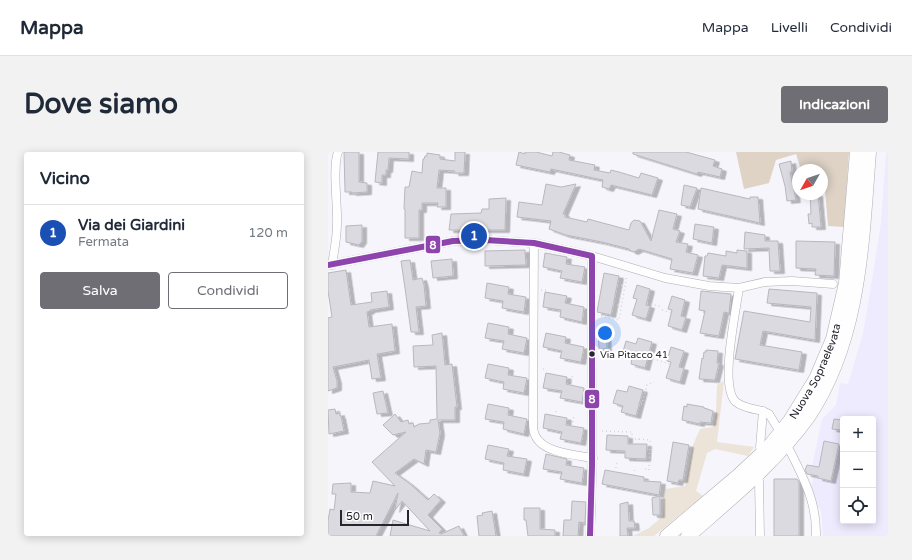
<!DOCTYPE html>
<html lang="it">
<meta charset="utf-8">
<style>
body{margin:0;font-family:"Varela Round",sans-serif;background:#f2f2f3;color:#1f2937}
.controls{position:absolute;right:12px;bottom:12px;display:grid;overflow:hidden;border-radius:4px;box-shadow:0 2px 10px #0003}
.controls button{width:36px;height:36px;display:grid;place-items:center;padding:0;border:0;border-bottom:1px solid #e0e1e3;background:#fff;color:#1f2937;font:20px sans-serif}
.compass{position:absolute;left:464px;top:12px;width:36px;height:36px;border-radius:50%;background:#fff;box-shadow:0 2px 10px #0003;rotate:230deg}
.scale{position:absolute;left:12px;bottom:10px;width:69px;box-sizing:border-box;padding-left:4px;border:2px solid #27252d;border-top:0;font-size:11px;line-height:14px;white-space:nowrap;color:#27252d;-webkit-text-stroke:3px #fff;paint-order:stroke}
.you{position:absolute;left:277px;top:181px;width:14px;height:14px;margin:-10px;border:3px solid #fff;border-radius:50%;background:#1a73e8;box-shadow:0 0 0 6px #1a73e833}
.badge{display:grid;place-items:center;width:26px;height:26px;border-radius:50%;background:#6f6e75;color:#fff;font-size:13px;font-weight:700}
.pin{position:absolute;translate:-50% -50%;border:2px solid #fff;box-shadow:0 1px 4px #0006}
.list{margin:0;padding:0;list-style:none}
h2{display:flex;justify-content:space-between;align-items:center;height:52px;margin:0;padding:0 16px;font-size:17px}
h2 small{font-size:13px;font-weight:400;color:#747a83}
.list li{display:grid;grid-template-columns:26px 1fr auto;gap:12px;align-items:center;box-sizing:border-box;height:56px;padding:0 16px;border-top:1px solid #e0e1e3}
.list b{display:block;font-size:15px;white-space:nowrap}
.list p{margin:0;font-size:13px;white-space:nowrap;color:#747a83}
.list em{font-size:13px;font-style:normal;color:#747a83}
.actions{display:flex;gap:8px;padding:12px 16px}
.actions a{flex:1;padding:9px 0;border:1px solid #6f6e75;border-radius:4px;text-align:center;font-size:14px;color:#6f6e75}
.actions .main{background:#6f6e75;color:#fff}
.icon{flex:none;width:22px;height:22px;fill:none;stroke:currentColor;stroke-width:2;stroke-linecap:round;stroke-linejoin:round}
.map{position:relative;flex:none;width:560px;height:384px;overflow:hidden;border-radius:4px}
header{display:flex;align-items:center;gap:24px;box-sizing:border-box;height:56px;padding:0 20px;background:#fff;border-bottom:1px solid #e0e1e3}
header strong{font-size:19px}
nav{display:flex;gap:22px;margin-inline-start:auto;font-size:14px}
.intro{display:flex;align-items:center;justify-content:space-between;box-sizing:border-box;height:96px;padding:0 24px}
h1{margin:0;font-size:28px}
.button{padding:10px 18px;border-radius:4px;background:#6f6e75;color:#fff;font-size:14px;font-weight:700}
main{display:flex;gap:24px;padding:0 24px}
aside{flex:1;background:#fff;border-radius:4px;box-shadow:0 2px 10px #0003}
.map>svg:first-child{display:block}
.built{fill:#efebfe;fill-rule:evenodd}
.green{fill:#ece3d9}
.forest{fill:#dfd3c6}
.building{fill:#dcdae1;stroke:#b8b7be;filter:url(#shadow)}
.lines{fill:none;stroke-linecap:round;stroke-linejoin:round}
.minor-casing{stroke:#aeadb4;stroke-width:9}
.trunk-casing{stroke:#aeadb4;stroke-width:15}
.path{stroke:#d6d5d7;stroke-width:1.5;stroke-dasharray:1 3;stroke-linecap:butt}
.minor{stroke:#fefeff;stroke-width:8}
.trunk{stroke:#fefeff;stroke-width:14}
.bus-1-casing{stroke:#fff;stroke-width:9}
.bus-1{stroke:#8e44ad;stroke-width:6}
.bus-dot{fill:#27252d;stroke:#fff;stroke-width:1.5}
.labels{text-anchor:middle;stroke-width:4;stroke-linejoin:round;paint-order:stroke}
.bus-label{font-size:10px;fill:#27252d;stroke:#fff;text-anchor:start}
.street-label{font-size:11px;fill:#27252d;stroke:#fff}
.line-badge{stroke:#fff;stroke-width:1.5}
.badge-label{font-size:11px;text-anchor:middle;font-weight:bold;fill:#fff}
</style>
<header>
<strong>Mappa</strong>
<nav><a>Mappa</a><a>Livelli</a><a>Condividi</a></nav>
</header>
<div class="intro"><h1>Dove siamo</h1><a class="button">Indicazioni</a></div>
<main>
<aside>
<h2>Vicino<small></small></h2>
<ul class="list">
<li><span class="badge" style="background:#1a4fb4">1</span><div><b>Via dei Giardini</b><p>Fermata</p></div><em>120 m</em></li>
</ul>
<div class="actions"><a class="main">Salva</a><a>Condividi</a></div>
</aside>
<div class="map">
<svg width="560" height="384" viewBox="0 0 560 384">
<defs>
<filter id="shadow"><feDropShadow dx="4.5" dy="2.5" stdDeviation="0" flood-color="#0004"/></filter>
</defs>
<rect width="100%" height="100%" fill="#f6f5fc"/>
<path class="built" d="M 558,0 L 560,0 L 560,384 L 495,384 L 493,359 L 489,353 L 483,336 L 486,323 L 477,321 L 479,313 L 484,314 L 494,267 L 508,253 L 512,231 L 520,232 L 535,181 L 545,122 L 553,70 ZM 515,267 L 545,267 L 545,369 L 515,369 Z"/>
<path class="green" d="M 396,229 L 389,290 L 426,295 L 420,304 L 387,297 L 379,301 L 368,339 L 375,344 L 326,384 L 305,384 L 321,376 L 335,364 L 337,337 L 357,334 L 365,293 L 372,277 L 385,275 L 388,261 L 389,233 Z"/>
<path class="forest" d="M 408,0 L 521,0 L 516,75 L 500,74 L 496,26 L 494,26 L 494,18 L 473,18 L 468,2 L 448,8 L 441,31 L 416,37 Z"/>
<path class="building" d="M 16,0 L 31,0 L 31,30 L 39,31 L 39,40 L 24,41 L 24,40 L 17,40 Z
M 50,0 L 81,0 L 81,7 L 61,6 L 60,18 L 58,18 L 58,23 L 54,23 L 54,31 L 47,30 Z
M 127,0 L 137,0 L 136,21 L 126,21 L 127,19 L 111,18 L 109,36 L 118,36 L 118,55 L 109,55 L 110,51 L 94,51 L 94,58 L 91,58 L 91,86 L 77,86 L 77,57 L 76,57 L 77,35 L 81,35 L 84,19 L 94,21 L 95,7 L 96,7 L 97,4 L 99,4 L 99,1 L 112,3 L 112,7 L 127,9 Z
M 191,0 L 197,2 L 197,0 L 208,0 L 224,4 L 225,0 L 231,0 L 242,3 L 241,8 L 267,13 L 266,18 L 282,21 L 283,18 L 291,20 L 311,26 L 313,21 L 330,26 L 324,43 L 283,33 L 281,37 L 274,35 L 275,28 L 223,17 L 222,20 L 188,13 Z
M 305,0 L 358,0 L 387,8 L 385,14 L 394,17 L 392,25 L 370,20 L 369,22 L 305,2 Z
M 463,9 L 464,20 L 462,20 L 468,48 L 459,49 L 457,34 L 451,12 Z
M 218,32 L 233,35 L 248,32 L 235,62 L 237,62 L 237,65 L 259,70 L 260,67 L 301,78 L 303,71 L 306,68 L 312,69 L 323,89 L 331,58 L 349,62 L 345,77 L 352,79 L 348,90 L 360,92 L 358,100 L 370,103 L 365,121 L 342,117 L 344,107 L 311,97 L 306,100 L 303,99 L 301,97 L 274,90 L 238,83 L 221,77 L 223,69 L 189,65 L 191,50 L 214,53 Z
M 356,33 L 369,36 L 362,55 L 353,53 Z
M 373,36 L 422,47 L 422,45 L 430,45 L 432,71 L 370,57 Z
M 482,42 L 490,42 L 493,75 L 484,75 L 484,71 L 481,72 L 480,62 L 483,62 Z
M 178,46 L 177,78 L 121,78 L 123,62 L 153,61 L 154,57 L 161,57 L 161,47 Z
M 367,72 L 386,75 L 384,91 L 365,87 Z
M 34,73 L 34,89 L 31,93 L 18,90 L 18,74 Z
M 417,80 L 437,83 L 437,89 L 450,89 L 452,119 L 442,119 L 441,96 L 416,97 Z
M 468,89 L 507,90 L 506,124 L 487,123 L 488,117 L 468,116 Z
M 197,98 L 198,113 L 157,114 L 157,99 Z
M 409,98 L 419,99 L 419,116 L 394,113 L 391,126 L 375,124 L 377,104 L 379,104 L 380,101 L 398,104 L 398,99 L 409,101 Z
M 217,101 L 239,105 L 238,112 L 257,115 L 254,130 L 232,126 L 234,119 L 215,115 Z
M 124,107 L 125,124 L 105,126 L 103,109 Z
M 82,108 L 85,128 L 94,126 L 96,133 L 98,154 L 88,155 L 91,180 L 83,180 L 77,136 L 73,109 Z
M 18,118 L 23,153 L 44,150 L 43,141 L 59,139 L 61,155 L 42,158 L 42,159 L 39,160 L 41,175 L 64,172 L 67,199 L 49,202 L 53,226 L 44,227 L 41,208 L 5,215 L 9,229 L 9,236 L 0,239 L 0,166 L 4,165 L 0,139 L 0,121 Z
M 276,121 L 291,124 L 283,163 L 269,160 Z
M 159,131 L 181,135 L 180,142 L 198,145 L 196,160 L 174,156 L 175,149 L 157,146 Z
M 309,133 L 322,137 L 318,153 L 322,154 L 318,167 L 304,163 L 309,147 L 305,146 Z
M 441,137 L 489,141 L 487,188 L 435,179 L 432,193 L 474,200 L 471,218 L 407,207 L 416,159 L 482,170 L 483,155 L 439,151 Z
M 373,139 L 403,142 L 401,161 L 396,160 L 391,184 L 372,181 L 377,159 L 371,158 Z
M 217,140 L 239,144 L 237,151 L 256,155 L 254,170 L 232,165 L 233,158 L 215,155 Z
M 344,144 L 357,148 L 353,164 L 358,165 L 354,178 L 340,174 L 344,158 L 340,157 Z
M 160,171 L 181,175 L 180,182 L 199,186 L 196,201 L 174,197 L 176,189 L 157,186 Z
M 278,175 L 279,197 L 271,197 L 270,176 Z
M 114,181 L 117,213 L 124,212 L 129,255 L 127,255 L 127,268 L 110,268 L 112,281 L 108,300 L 98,298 L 96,312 L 86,307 L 67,321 L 81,331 L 100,348 L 106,342 L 113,348 L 100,363 L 114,377 L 111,381 L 113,382 L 131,374 L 136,384 L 62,384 L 65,368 L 102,379 L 74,349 L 67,358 L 70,341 L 48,384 L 0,384 L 0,369 L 2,357 L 6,358 L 8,342 L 4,342 L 5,332 L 23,331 L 23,340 L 42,341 L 45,329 L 67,334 L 44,310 L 78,280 L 65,283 L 55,273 L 67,262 L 73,270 L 80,268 L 81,272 L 85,271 L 86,275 L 91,272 L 102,271 L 102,268 L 109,267 L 108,214 L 86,215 L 85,194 L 105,193 L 104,183 Z
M 218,181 L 238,185 L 237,191 L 256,195 L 253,210 L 232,206 L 234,199 L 215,195 Z
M 310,186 L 324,190 L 317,216 L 303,212 L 304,205 L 294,203 L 298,189 L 308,192 Z
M 343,195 L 356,199 L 351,215 L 356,216 L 352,230 L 338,226 L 343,210 L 339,209 Z
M 378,198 L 390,199 L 389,211 L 391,211 L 387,228 L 371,227 L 374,206 L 375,207 L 376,200 L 378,200 Z
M 160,212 L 181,216 L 180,223 L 199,226 L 196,241 L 175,237 L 176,230 L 157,226 Z
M 218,221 L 239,225 L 238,232 L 256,236 L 254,250 L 232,246 L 234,239 L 215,236 Z
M 301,234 L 315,238 L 308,264 L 293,260 L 295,254 L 285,251 L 289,238 L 299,240 Z
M 55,239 L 60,261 L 49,262 L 45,241 Z
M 160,252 L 181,256 L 180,263 L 199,267 L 196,282 L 175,277 L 176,270 L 157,267 Z
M 359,252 L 376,255 L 376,256 L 385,259 L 383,271 L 372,270 L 372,272 L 354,268 L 356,254 L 359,255 Z
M 7,257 L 8,262 L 12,261 L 12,264 L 13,264 L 16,279 L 1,282 L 0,258 Z
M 217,262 L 239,266 L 238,273 L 256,276 L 253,291 L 232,287 L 234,280 L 215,276 Z
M 506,267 L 514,268 L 513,278 L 504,277 Z
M 279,283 L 300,284 L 300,292 L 319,292 L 318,307 L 297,306 L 297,299 L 278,298 Z
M 496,289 L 511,292 L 503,329 L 490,326 L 490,324 L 479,322 L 477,318 L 479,313 L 491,315 Z
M 345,290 L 361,293 L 355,328 L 351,328 L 350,331 L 339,329 Z
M 160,293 L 181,297 L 179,304 L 199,307 L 196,322 L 175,318 L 176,311 L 157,307 Z
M 218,302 L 239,307 L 238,313 L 256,316 L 254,331 L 232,327 L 234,320 L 215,317 Z
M 277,318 L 316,325 L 316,329 L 333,330 L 331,343 L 274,332 Z
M 446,327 L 469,327 L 471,330 L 471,384 L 446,384 Z
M 332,344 L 332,363 L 325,363 L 324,346 Z
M 244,349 L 258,350 L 257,371 L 251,370 L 250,384 L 235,384 L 236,368 L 243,368 Z
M 300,350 L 301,369 L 306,369 L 307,376 L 299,376 L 300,384 L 292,384 L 292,352 Z
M 196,356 L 212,356 L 212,377 L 227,378 L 227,384 L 200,384 L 198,368 L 196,368 Z
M 164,359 L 168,384 L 151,384 L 149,364 L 155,363 L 154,361 Z"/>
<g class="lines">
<defs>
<path id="minor" d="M 206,91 L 205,270 C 205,274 205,279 207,283 C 214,301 248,303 265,306
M 0,113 L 125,89 L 157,88 L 206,91 L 264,104 L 337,126 L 381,134 L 411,136 L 437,130 L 464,129 L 505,132
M 4,113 C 6,99 9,86 9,72 C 10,53 4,16 10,0
M 411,136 C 408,159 391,236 408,250 C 415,256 426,257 435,259
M 432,295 L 435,259 L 441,262 L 449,275
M 462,299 C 476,327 489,351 488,384
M 431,329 L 432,384
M 262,384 C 267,291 262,198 264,104"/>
<g id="trunk">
<path id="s1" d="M 339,384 L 410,324 L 440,296 L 462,269 L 488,227 L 505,187 L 518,131 L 529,0"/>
<path d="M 360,384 C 402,347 447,311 480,265 C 532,188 534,90 541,0"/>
</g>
</defs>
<use href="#minor" class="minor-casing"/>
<use href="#trunk" class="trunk-casing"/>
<path class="path" d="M 289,133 L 297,134
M 213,138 L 219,138
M 319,151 L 334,155
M 285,152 L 293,154
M 334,158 L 344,161
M 273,164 L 291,168 L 299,123
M 319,202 L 329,205
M 329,208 L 342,212
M 215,217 L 219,218
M 228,223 L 228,219
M 242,233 L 245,222
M 309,251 L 314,252 L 319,233 L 326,230
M 227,264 L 228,259
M 244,274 L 246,263
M 274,279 L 304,280 L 304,287 L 311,287 L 310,292
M 311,287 L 322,288 L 321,318 L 315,316
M 287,320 L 289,311
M 306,323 L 307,315"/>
<use href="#minor" class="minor"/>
<use href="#trunk" class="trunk"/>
<defs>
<path id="bus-1" d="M 0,113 L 125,89 L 157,88 L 206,91 L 264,104 L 264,314 L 262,384"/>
</defs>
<use href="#bus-1" class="bus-1-casing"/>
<use href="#bus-1" class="bus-1"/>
</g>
<circle class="bus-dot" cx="264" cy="202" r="3.5"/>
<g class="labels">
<g class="bus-label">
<text x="272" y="206">Via Pitacco 41</text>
</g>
<g class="street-label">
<text dy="4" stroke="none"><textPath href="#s1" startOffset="225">Nuova Sopraelevata</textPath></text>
</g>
</g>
<g class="line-badge">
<rect x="97" y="83" width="16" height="19" rx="4" fill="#8e44ad"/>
<rect x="256" y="237" width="16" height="20" rx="4" fill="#8e44ad"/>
</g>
<g class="badge-label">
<text x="105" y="97">8</text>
<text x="264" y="251">8</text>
</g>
</svg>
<div class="controls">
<button>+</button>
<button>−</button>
<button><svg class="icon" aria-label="locate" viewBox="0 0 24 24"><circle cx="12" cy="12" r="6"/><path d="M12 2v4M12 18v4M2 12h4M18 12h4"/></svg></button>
</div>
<svg class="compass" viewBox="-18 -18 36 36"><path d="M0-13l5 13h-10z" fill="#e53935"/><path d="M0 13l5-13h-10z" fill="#747a83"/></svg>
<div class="scale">50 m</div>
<div class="you"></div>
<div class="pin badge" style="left:146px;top:84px;background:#1a4fb4">1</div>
</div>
</main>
